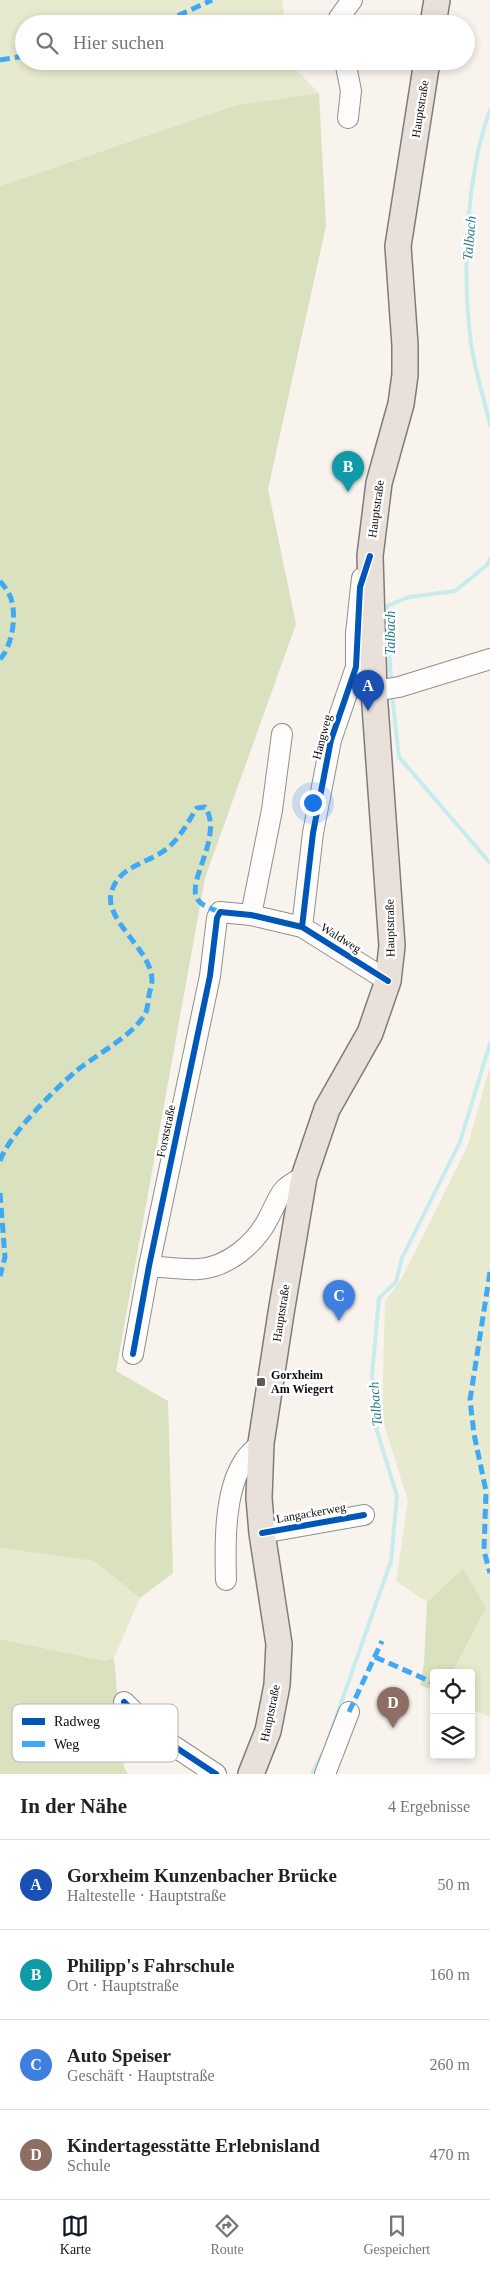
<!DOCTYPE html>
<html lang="de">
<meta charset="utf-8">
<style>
body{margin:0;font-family:"Times New Roman",serif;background:#f2f2f2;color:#222}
.controls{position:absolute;right:15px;bottom:15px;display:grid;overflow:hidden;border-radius:5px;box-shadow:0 2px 8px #0003}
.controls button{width:45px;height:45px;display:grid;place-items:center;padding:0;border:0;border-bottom:1px solid #e0e0e0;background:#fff;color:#222;font:25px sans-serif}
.you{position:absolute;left:312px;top:802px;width:18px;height:18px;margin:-12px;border:4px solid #fff;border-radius:50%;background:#1a73e8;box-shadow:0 0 0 8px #1a73e833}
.badge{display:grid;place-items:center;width:32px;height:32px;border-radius:50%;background:#111827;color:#fff;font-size:16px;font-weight:700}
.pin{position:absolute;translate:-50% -41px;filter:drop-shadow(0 1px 2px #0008)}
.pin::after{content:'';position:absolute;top:26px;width:18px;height:15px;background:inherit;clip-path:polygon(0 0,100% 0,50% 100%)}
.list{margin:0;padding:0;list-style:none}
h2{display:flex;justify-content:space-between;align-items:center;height:65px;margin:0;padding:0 20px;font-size:21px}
h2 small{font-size:16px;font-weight:400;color:#767676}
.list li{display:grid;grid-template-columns:32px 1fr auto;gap:15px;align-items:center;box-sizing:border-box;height:90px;padding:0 20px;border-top:1px solid #e0e0e0}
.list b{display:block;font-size:19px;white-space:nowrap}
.list p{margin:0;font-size:16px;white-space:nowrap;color:#767676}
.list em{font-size:16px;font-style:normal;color:#767676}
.icon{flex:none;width:28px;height:28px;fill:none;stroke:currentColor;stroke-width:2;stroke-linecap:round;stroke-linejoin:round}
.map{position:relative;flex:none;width:490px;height:1774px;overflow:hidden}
.search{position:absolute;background:#fff;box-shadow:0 2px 8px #0003;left:15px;right:15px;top:15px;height:55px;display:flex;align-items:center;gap:12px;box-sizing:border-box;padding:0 18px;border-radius:28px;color:#767676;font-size:19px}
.sheet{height:425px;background:#fff}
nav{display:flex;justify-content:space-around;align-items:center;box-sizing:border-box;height:70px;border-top:1px solid #e0e0e0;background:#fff;font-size:14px;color:#767676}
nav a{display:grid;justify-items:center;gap:2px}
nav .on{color:#111827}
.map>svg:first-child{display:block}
.green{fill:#e8eacf}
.forest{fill:#dae1be}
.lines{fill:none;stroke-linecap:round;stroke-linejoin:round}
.stream{stroke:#c7ecee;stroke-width:4}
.minor-casing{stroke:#918f8c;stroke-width:22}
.major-casing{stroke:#7e7c7a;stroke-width:28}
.minor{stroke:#fefdfc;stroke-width:20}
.major{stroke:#e9e0d9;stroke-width:25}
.quiet{stroke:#3fa9f5;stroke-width:5;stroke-dasharray:10 5;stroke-linecap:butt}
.cycleway-casing{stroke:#fff;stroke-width:9}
.cycleway{stroke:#0057b8;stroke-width:6}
.poi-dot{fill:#5d5c59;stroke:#fff;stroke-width:2}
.labels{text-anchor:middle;stroke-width:5;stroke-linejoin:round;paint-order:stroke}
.street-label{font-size:12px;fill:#0a0a0a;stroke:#fff}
.poi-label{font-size:12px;font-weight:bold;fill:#0a0a0a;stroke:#fff;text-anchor:start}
.water-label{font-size:14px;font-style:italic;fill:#217c8d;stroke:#fff}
.key{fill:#fff;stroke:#b6b6b6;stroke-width:1}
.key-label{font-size:14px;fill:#0a0a0a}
</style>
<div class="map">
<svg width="490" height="1774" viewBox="0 0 490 1774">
<rect width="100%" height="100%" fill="#f8f3ed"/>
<path class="green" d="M 0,0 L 282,0 L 285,24 L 24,24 L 24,61 L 291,61 L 292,66 L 319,93 L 237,105 L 0,186 Z
M 490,1066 L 490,1717 L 471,1709 L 471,1673 L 452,1673 L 486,1608 L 463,1568 L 427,1602 L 396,1581 L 408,1501 L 382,1418 L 385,1301 L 402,1278 L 468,1145 Z
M 0,1548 L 94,1561 L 140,1598 L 114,1658 L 105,1661 L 0,1639 Z"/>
<path class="forest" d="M 319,93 L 326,226 L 268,489 L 296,624 L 205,878 L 116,1371 L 168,1401 L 173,1573 L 140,1598 L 94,1561 L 0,1548 L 0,186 L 237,105 Z
M 463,1568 L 486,1608 L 452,1673 L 434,1673 L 434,1691 L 420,1685 L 424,1663 L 427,1602 Z
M 0,1639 L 105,1661 L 114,1658 L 124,1767 L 128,1774 L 0,1774 Z"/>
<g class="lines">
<path class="stream" d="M 490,110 C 466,175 462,275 471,343 C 475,371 484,398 490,425
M 391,683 L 387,606 L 409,597 L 455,591 L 487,565 L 490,559
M 392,695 L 399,757 L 490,863
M 327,1743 L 391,1561 L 397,1496 L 377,1431 L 372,1375 L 379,1298 L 396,1282 L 402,1258 L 460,1142 L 490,1043
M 312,1774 L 322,1754"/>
<defs>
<path id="minor" d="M 338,24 L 339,18 L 352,0
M 345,61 L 351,91 L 348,118
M 374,691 L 399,687 L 490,659
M 251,915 L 272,810 L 282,734
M 302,927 L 313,833 L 331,740 L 356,667 L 356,633 L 362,578
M 149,1266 C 165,1267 183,1270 199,1269 C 228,1267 255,1244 268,1219 C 281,1195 278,1189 304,1177
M 133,1354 L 149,1266 L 210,976 L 217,918 L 220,912 L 251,915 L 302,927 L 388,981
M 262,1533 L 364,1515
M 226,1580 C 225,1546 224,1493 243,1463 C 247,1455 255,1449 261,1443
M 124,1702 L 160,1737 L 216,1774
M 325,1774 L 349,1712"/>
<path id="major" d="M 433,24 L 437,0
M 251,1774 L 268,1731 L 277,1685 L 279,1644 L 262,1533 L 259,1498 L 261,1443 L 281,1313 L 304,1177 L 327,1109 L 370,1033 L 388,981 L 392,946 L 374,691 L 370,556 L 379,483 L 401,404 L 405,375 L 405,345 L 398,246 L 427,61"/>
</defs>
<use href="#minor" class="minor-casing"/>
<use href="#major" class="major-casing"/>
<use href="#minor" class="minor"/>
<use href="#major" class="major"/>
<path class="quiet" d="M 149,24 L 175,17 L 212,0
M 0,60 L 24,56
M 0,581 C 4,586 11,595 12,602 C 16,618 12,647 0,659
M 0,1161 C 8,1136 54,1090 75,1072 C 95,1055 133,1036 145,1014 C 148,1009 148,1001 149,995 C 150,990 152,985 152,980 C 152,949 101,919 112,890 C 121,865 147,864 165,850 C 180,839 187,823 197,808 L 205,807 C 224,835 187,880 197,898 C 200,906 213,909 220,912
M 0,1193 L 5,1257 L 0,1276
M 490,1272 L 470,1400 L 474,1434 L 486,1491 L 484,1551 L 490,1573
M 375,1657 L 434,1683
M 349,1712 L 382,1641"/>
<defs>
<path id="cycleway" d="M 302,927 L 313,833 L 331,740 L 356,667 L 360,587 L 370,556
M 133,1354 L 149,1266 L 210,976 L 217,918 L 220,912 L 251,915 L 302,927 L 388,981
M 262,1533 L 364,1515
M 124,1702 L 160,1737 L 216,1774"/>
</defs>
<use href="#cycleway" class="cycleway-casing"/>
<use href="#cycleway" class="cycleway"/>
</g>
<rect class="poi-dot" x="256" y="1377" width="10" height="10" rx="2.5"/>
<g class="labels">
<g class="street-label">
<text transform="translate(420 109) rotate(-81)" y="4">Hauptstraße</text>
<text transform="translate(376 509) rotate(-82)" y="4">Hauptstraße</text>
<text transform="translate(322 737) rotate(-75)" y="4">Hangweg</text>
<text transform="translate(390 928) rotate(-91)" y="4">Hauptstraße</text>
<text transform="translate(341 938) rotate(32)" y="4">Waldweg</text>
<text transform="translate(166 1131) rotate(-78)" y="4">Forststraße</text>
<text transform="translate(281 1313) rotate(-81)" y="4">Hauptstraße</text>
<text transform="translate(311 1513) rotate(-10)" y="4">Langackerweg</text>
<text transform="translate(270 1713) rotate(-78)" y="4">Hauptstraße</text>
</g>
<g class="poi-label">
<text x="271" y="1379">Gorxheim<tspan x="271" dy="14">Am Wiegert</tspan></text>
</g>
<g class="water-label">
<text transform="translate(469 238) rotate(-85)" y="5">Talbach</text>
<text transform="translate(390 633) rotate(-90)" y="5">Talbach</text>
<text transform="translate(375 1404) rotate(-95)" y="5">Talbach</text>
</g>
</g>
<rect x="12" y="1704" width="166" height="58" rx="8" class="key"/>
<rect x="22" y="1718" width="23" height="7" fill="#0057b8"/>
<rect x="22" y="1741" width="23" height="6" fill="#3fa9f5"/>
<g class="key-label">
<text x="54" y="1726">Radweg</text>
<text x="54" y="1749">Weg</text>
</g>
</svg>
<div class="controls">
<button><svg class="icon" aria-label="locate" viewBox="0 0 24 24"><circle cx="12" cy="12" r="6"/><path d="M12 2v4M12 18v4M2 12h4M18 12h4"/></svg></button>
<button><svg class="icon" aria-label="layers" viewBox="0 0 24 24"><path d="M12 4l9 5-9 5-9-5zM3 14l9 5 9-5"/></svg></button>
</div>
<div class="you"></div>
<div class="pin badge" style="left:368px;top:711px;background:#1a4fb4">A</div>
<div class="pin badge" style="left:348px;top:492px;background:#0f9aa8">B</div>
<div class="pin badge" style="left:339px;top:1321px;background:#3f7fe0">C</div>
<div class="pin badge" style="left:393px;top:1728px;background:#8d6e63">D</div>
<div class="search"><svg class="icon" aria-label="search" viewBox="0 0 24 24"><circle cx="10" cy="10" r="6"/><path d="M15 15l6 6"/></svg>Hier suchen</div>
</div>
<section class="sheet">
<h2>In der Nähe<small>4 Ergebnisse</small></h2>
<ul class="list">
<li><span class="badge" style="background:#1a4fb4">A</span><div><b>Gorxheim Kunzenbacher Brücke</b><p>Haltestelle · Hauptstraße</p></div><em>50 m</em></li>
<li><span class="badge" style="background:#0f9aa8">B</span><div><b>Philipp's Fahrschule</b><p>Ort · Hauptstraße</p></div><em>160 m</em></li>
<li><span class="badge" style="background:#3f7fe0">C</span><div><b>Auto Speiser</b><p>Geschäft · Hauptstraße</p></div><em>260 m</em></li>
<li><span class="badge" style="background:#8d6e63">D</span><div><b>Kindertagesstätte Erlebnisland</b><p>Schule</p></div><em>470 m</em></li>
</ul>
</section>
<nav>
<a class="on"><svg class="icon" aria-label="map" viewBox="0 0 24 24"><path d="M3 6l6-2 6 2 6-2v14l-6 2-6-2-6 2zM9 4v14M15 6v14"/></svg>Karte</a>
<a><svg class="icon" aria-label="directions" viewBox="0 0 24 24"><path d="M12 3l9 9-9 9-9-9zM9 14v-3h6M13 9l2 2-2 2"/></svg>Route</a>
<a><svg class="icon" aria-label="saved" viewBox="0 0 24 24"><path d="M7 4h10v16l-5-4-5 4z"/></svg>Gespeichert</a>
</nav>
